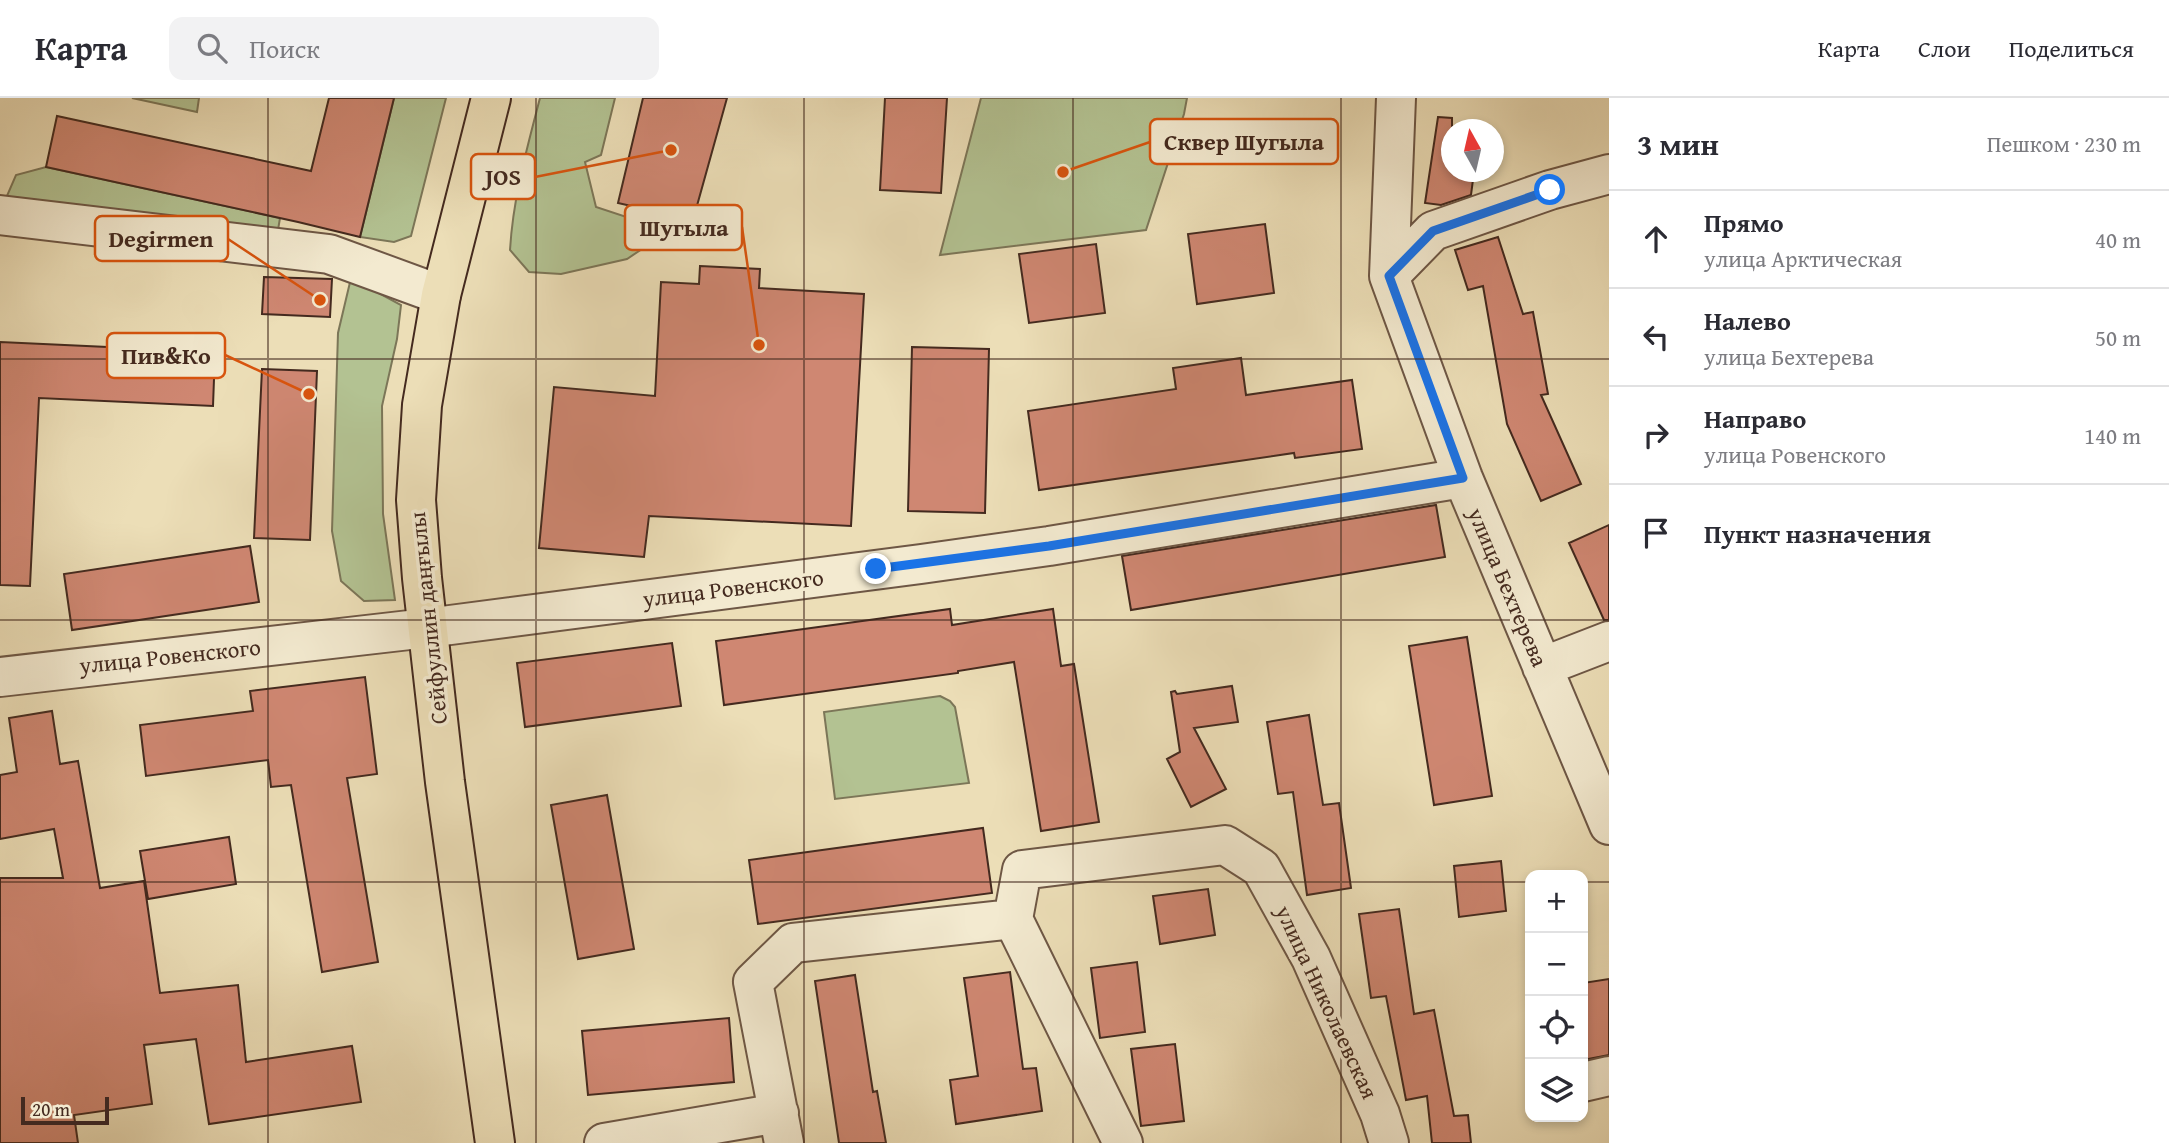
<!DOCTYPE html>
<html lang="ru">
<meta charset="utf-8">
<style>
body{margin:0;font-family:"Gentium Book Plus",serif;background:#f2f2f3;color:#2b2b33}
.controls{position:absolute;right:21px;bottom:21px;display:grid;overflow:hidden;border-radius:14px;box-shadow:0 4px 10px #0003}
.controls button{width:63px;height:63px;display:grid;place-items:center;padding:0;border:0;border-bottom:2px solid #e1e1e2;background:#fff;color:#2b2b33;font:35px sans-serif}
.compass{position:absolute;left:1441px;top:21px;width:63px;height:63px;border-radius:50%;background:#fff;box-shadow:0 4px 10px #0003;rotate:352deg}
.scale{position:absolute;left:21px;bottom:18px;width:88px;box-sizing:border-box;padding-left:7px;border:4px solid #442a1f;border-top:0;font-size:19px;line-height:24px;white-space:nowrap;color:#442a1f;-webkit-text-stroke:5px #f3ead0;paint-order:stroke}
.stop{position:absolute;width:21px;height:21px;margin:-16px;border:5px solid #1a73e8;border-radius:50%;background:#fff}
.stop.end{background:#1a73e8;border-color:#fff;box-shadow:0 2px 7px #0008}
.list{margin:0;padding:0;list-style:none}
h2{display:flex;justify-content:space-between;align-items:center;height:91px;margin:0;padding:0 28px;font-size:30px}
h2 small{font-size:23px;font-weight:400;color:#7c7c81}
.list li{display:grid;grid-template-columns:46px 1fr auto;gap:21px;align-items:center;box-sizing:border-box;height:98px;padding:0 28px;border-top:2px solid #e1e1e2}
.list b{display:block;font-size:26px;white-space:nowrap}
.list p{margin:0;font-size:23px;white-space:nowrap;color:#7c7c81}
.list em{font-size:23px;font-style:normal;color:#7c7c81}
.icon{flex:none;width:38px;height:38px;fill:none;stroke:currentColor;stroke-width:2;stroke-linecap:round;stroke-linejoin:round}
.map{position:relative;flex:none;width:1609px;height:1045px;overflow:hidden}
header{display:flex;align-items:center;gap:42px;box-sizing:border-box;height:98px;padding:0 35px;background:#fff;border-bottom:2px solid #e1e1e2}
header strong{font-size:33px}
nav{display:flex;gap:38px;margin-inline-start:auto;font-size:24px}
.search{width:490px;height:63px;background:#f2f2f3;display:flex;align-items:center;gap:18px;box-sizing:border-box;padding:0 24px;border-radius:14px;color:#7c7c81;font-size:26px}
main{display:flex}
aside{flex:1;background:#fff}
.map>svg:first-child{display:block}
.green{fill:#b3c292;stroke:#7c7658;stroke-width:2}
.building{fill:#cf8772;stroke:#442a1f;stroke-width:2}
.lines{fill:none;stroke-linecap:round;stroke-linejoin:round}
.minor-casing{stroke:#6e5745;stroke-width:42}
.major-casing{stroke:#442a1f;stroke-width:42}
.minor{stroke:#f3ead0;stroke-width:38}
.major{stroke:#ecdeb7;stroke-width:38}
.route{stroke:#1a73e8;stroke-width:9}
.grid{fill:none;stroke:#442a1f;stroke-width:2;stroke-opacity:0.55}
.labels{text-anchor:middle;stroke-width:7;stroke-linejoin:round;paint-order:stroke}
.street-label{font-size:23px;fill:#442a1f;stroke:#f3ead0}
.leader{fill:none;stroke:#d8540e;stroke-width:2.5}
.callout-dot{fill:#d8540e;stroke:#f3ead0;stroke-width:2.5}
.callout{fill:#f3ead0;stroke:#d8540e;stroke-width:2.5}
.callout-label{font-size:24px;text-anchor:middle;font-weight:bold;fill:#442a1f}
</style>
<header>
<strong>Карта</strong>
<div class="search"><svg class="icon" aria-label="search" viewBox="0 0 24 24"><circle cx="10" cy="10" r="6"/><path d="M15 15l6 6"/></svg>Поиск</div>
<nav><a>Карта</a><a>Слои</a><a>Поделиться</a></nav>
</header>
<main>
<div class="map">
<svg width="1609" height="1045" viewBox="0 0 1609 1045">
<rect width="100%" height="100%" fill="#ecdeb7"/>
<filter id="stains"><feTurbulence type="fractalNoise" baseFrequency=".00286" numOctaves="4"/><feColorMatrix values="0 0 0 0 .2 0 0 0 0 .09 0 0 0 0 .02 0 0 0 .5 -.17"/></filter>
<radialGradient id="worn" r=".72"><stop offset=".6" stop-color="#630" stop-opacity="0"/><stop offset="1" stop-color="#630" stop-opacity=".3"/></radialGradient>
<path class="green" d="M 132,0 L 199,0 L 197,14 Z
M 394,0 L 446,0 L 411,138 L 394,144 L 360,139 Z
M 540,0 L 615,0 L 601,57 L 585,64 L 596,109 L 669,133 L 627,161 L 561,176 L 529,174 L 510,152 C 513,100 527,50 540,0 Z
M 981,0 L 1187,0 L 1184,16 L 1146,132 L 940,157 Z
M 46,69 L 280,120 L 275,150 L 0,114 L 16,77 Z
M 351,180 L 401,207 L 397,241 L 382,308 L 383,416 L 395,502 L 364,503 L 341,483 L 332,433 L 338,235 Z
M 940,598 L 950,603 L 955,609 L 969,685 L 835,701 L 824,614 Z"/>
<path class="building" d="M 329,0 L 394,0 L 360,139 L 298,124 L 46,69 L 57,18 L 311,73 Z
M 643,0 L 727,0 L 693,122 L 618,105 Z
M 885,0 L 947,0 L 941,95 L 880,92 Z
M 1438,19 L 1452,20 L 1452,74 L 1474,74 L 1471,97 L 1441,107 L 1425,105 Z
M 1265,126 L 1274,195 L 1197,206 L 1188,136 Z
M 1498,139 L 1523,216 L 1533,214 L 1548,296 L 1541,297 L 1581,386 L 1541,403 L 1507,326 L 1483,188 L 1468,192 L 1455,152 Z
M 1096,146 L 1105,215 L 1029,225 L 1019,156 Z
M 700,168 L 760,171 L 759,190 L 864,196 L 851,428 L 649,418 L 644,459 L 539,450 L 554,289 L 655,298 L 661,184 L 699,186 Z
M 264,179 L 332,181 L 330,219 L 262,216 Z
M 0,244 L 215,254 L 213,308 L 39,300 L 30,488 L 0,487 Z
M 912,249 L 989,251 L 985,415 L 908,413 Z
M 1241,260 L 1246,297 L 1352,282 L 1362,351 L 1295,360 L 1294,355 L 1039,392 L 1028,313 L 1176,291 L 1173,270 Z
M 262,271 L 317,273 L 310,442 L 254,440 Z
M 1436,407 L 1445,459 L 1131,512 L 1122,458 Z
M 1609,427 L 1609,522 L 1604,522 L 1569,445 Z
M 250,448 L 259,504 L 72,532 L 64,476 Z
M 950,511 L 952,527 L 1053,511 L 1061,568 L 1074,566 L 1099,724 L 1041,733 L 1014,564 L 958,573 L 958,575 L 724,607 L 716,543 Z
M 1467,539 L 1492,698 L 1434,707 L 1409,548 Z
M 672,545 L 681,608 L 525,629 L 517,565 Z
M 365,579 L 377,676 L 347,680 L 378,864 L 322,874 L 291,687 L 271,689 L 268,662 L 146,678 L 140,627 L 253,613 L 250,593 Z
M 1232,588 L 1238,624 L 1194,630 L 1226,691 L 1191,709 L 1167,661 L 1180,654 L 1171,594 L 1175,593 L 1177,596 Z
M 52,613 L 60,666 L 78,663 L 100,790 L 144,783 L 160,895 L 238,887 L 246,964 L 352,948 L 361,1004 L 209,1026 L 196,941 L 144,947 L 152,1006 L 74,1017 L 78,1045 L 0,1045 L 0,780 L 63,780 L 54,731 L 0,741 L 0,677 L 17,674 L 9,620 Z
M 1309,617 L 1323,707 L 1339,705 L 1351,790 L 1307,797 L 1293,694 L 1278,696 L 1267,624 Z
M 607,697 L 634,851 L 578,861 L 551,707 Z
M 983,730 L 992,795 L 758,826 L 749,762 Z
M 229,739 L 236,786 L 148,801 L 140,753 Z
M 1501,763 L 1506,813 L 1459,819 L 1454,768 Z
M 1208,791 L 1215,837 L 1160,846 L 1153,798 Z
M 1399,811 L 1414,916 L 1434,912 L 1454,1018 L 1468,1017 L 1471,1045 L 1432,1045 L 1427,998 L 1406,1002 L 1386,898 L 1371,900 L 1359,816 Z
M 1137,864 L 1145,934 L 1100,940 L 1091,870 Z
M 1010,874 L 1023,971 L 1036,970 L 1042,1013 L 956,1026 L 950,982 L 978,978 L 964,880 Z
M 855,877 L 873,994 L 877,993 L 886,1045 L 839,1045 L 815,883 Z
M 1609,881 L 1609,957 L 1583,962 L 1583,885 Z
M 729,920 L 734,984 L 588,997 L 582,933 Z
M 1175,946 L 1184,1023 L 1141,1028 L 1131,951 Z"/>
<g class="lines">
<defs>
<path id="minor" d="M 1396,0 L 1389,178 L 1463,380 L 1609,727
M 0,117 L 329,156 L 441,197
M 1389,178 L 1433,133 L 1550,92 L 1609,76
M 1542,569 L 1609,543
M 0,579 L 427,530 L 921,466 L 1049,448 L 1463,380
M 1013,821 L 1022,772 L 1225,747 L 1261,770 L 1311,860 L 1380,1016 L 1389,1045
M 1013,821 L 1123,1045
M 1583,984 L 1609,978
M 604,1045 L 779,1015
M 784,1045 L 753,884 L 793,845 L 1013,821"/>
<path id="major" d="M 491,0 L 441,197 L 422,307 L 416,402 L 422,480 L 445,684 L 495,1045"/>
</defs>
<use href="#minor" class="minor-casing"/>
<use href="#major" class="major-casing"/>
<use href="#minor" class="minor"/>
<use href="#major" class="major"/>
</g>
<g class="lines">
<path class="route" d="M 876,471 L 1049,448 L 1463,380 L 1389,178 L 1433,133 L 1550,92"/>
</g>
<path class="grid" d="M 268,0 L 268,1045M 536,0 L 536,1045M 804,0 L 804,1045M 1073,0 L 1073,1045M 1341,0 L 1341,1045M 0,261 L 1609,261M 0,522 L 1609,522M 0,784 L 1530,784M 1583,784 L 1609,784"/>
<g class="labels">
<g class="street-label">
<text transform="translate(1508 489) rotate(67)" y="8">улица Бехтерева</text>
<text transform="translate(733 490) rotate(-7)" y="8">улица Ровенского</text>
<text transform="translate(428 520) rotate(-96)" y="8">Сейфуллин даңғылы</text>
<text transform="translate(170 558) rotate(-6)" y="8">улица Ровенского</text>
<text transform="translate(1327 904) rotate(65)" y="8">улица Николаевская</text>
</g>
</g>
<path class="leader" d="M1063 74L1150 44M671 52L535 79M759 247L742 129M320 202L228 141M309 296L225 257"/>
<g class="callout-dot">
<circle cx="1063" cy="74" r="7"/>
<circle cx="671" cy="52" r="7"/>
<circle cx="759" cy="247" r="7"/>
<circle cx="320" cy="202" r="7"/>
<circle cx="309" cy="296" r="7"/>
</g>
<g class="callout">
<rect x="1150" y="21" width="188" height="45" rx="7"/>
<rect x="471" y="56" width="64" height="45" rx="7"/>
<rect x="625" y="107" width="117" height="45" rx="7"/>
<rect x="95" y="118" width="133" height="45" rx="7"/>
<rect x="107" y="235" width="118" height="45" rx="7"/>
</g>
<g class="callout-label">
<text x="1244" y="52">Сквер Шугыла</text>
<text x="503" y="87">JOS</text>
<text x="684" y="138">Шугыла</text>
<text x="161" y="149">Degirmen</text>
<text x="166" y="266">Пив&amp;Ко</text>
</g>
<rect width="100%" height="100%" filter="url(#stains)"/>
<rect width="100%" height="100%" fill="url(#worn)"/>
</svg>
<div class="controls">
<button>+</button>
<button>−</button>
<button><svg class="icon" aria-label="locate" viewBox="0 0 24 24"><circle cx="12" cy="12" r="6"/><path d="M12 2v4M12 18v4M2 12h4M18 12h4"/></svg></button>
<button><svg class="icon" aria-label="layers" viewBox="0 0 24 24"><path d="M12 4l9 5-9 5-9-5zM3 14l9 5 9-5"/></svg></button>
</div>
<svg class="compass" viewBox="-18 -18 36 36"><path d="M0-13l5 13h-10z" fill="#e53935"/><path d="M0 13l5-13h-10z" fill="#7c7c81"/></svg>
<div class="scale">20 m</div>
<div class="stop" style="left:1550px;top:92px"></div>
<div class="stop end" style="left:876px;top:471px"></div>
</div>
<aside>
<h2>3 мин<small>Пешком · 230 m</small></h2>
<ul class="list">
<li><svg class="icon" aria-label="ahead" viewBox="0 0 24 24"><path d="M12 20V5M6 11l6-6 6 6"/></svg><div><b>Прямо</b><p>улица Арктическая</p></div><em>40 m</em></li>
<li><svg class="icon" aria-label="left" viewBox="0 0 24 24"><path d="M17 20v-9H6M10 6l-5 5 5 5"/></svg><div><b>Налево</b><p>улица Бехтерева</p></div><em>50 m</em></li>
<li><svg class="icon" aria-label="right" viewBox="0 0 24 24"><path d="M7 20v-9h11M14 6l5 5-5 5"/></svg><div><b>Направо</b><p>улица Ровенского</p></div><em>140 m</em></li>
<li><svg class="icon" aria-label="arrive" viewBox="0 0 24 24"><path d="M6 21V4h12l-3 4 3 4H6"/></svg><div><b>Пункт назначения</b></div></li>
</ul>
</aside>
</main>
